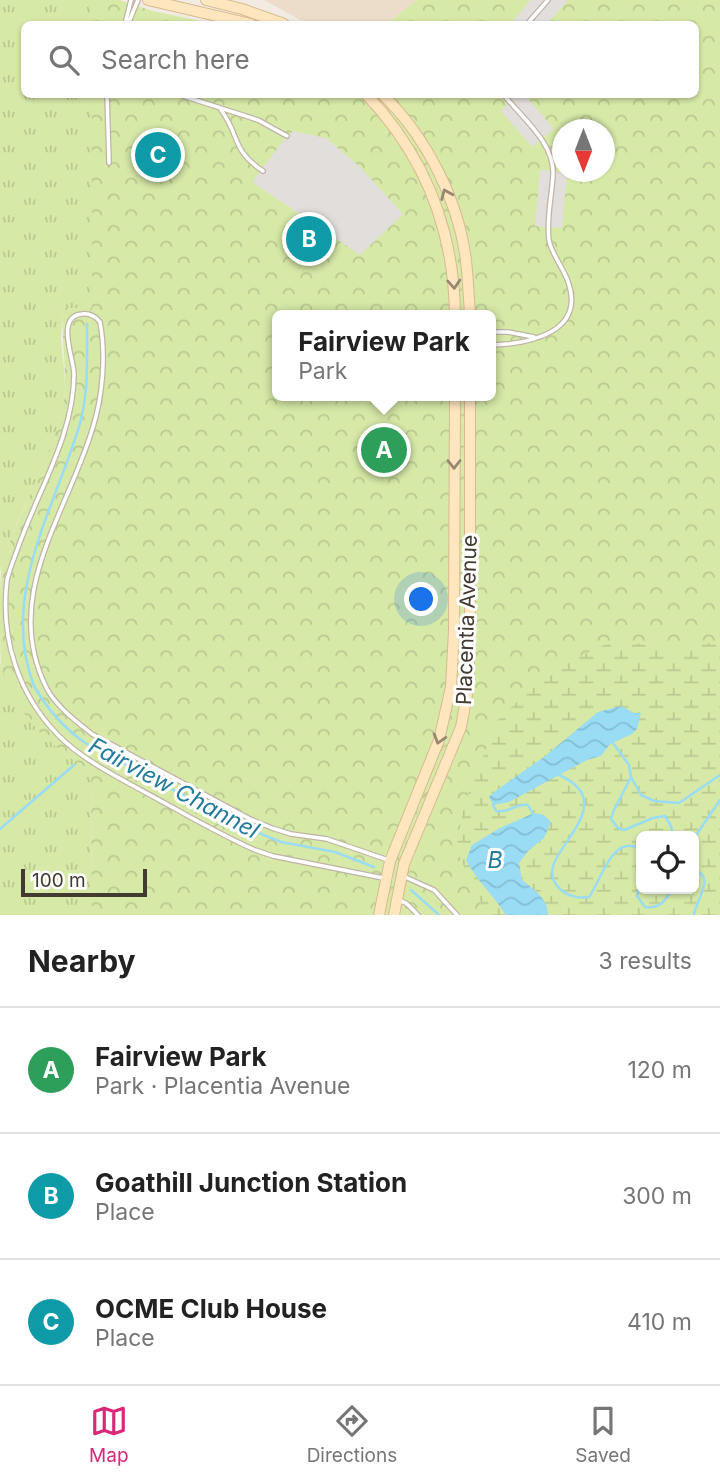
<!DOCTYPE html>
<meta charset="utf-8">
<style>
body{margin:0;font-family:Inter,sans-serif;background:#f6f6f6;color:#222}
.controls{position:absolute;right:21px;bottom:21px;display:grid;overflow:hidden;border-radius:10px;box-shadow:0 2px 5px #0004}
.controls button{width:63px;height:63px;display:grid;place-items:center;padding:0;border:0;border-bottom:2px solid #e0e0e0;background:#fff;color:#222;font:35px sans-serif}
.compass{position:absolute;left:552px;top:119px;width:63px;height:63px;border-radius:50%;background:#fff;box-shadow:0 2px 5px #0004;rotate:180deg}
.scale{position:absolute;left:21px;bottom:18px;width:126px;box-sizing:border-box;padding-left:7px;border:4px solid #433a32;border-top:0;font-size:19px;line-height:24px;white-space:nowrap;color:#433a32;-webkit-text-stroke:5px #fff;paint-order:stroke}
.you{position:absolute;left:422px;top:600px;width:24px;height:24px;margin:-18px;border:5px solid #fff;border-radius:50%;background:#1a73e8;box-shadow:0 0 0 10px #1a73e833}
.badge{display:grid;place-items:center;width:46px;height:46px;border-radius:50%;background:#db2777;color:#fff;font-size:23px;font-weight:700}
.pin{position:absolute;translate:-50% -50%;border:4px solid #fff;box-shadow:0 2px 7px #0006}
.popup{position:absolute;left:272px;top:310px;width:224px;height:91px;box-sizing:border-box;display:grid;place-content:center;border-radius:10px;background:#fff;filter:drop-shadow(0 2px 5px #0005);font-size:23px;white-space:nowrap;color:#767676}
.popup b{font-size:26px;color:#222}
.popup::after{content:'';position:absolute;left:50%;top:100%;margin-left:-14px;border:14px solid transparent;border-top-color:#fff}
.list{margin:0;padding:0;list-style:none}
h2{display:flex;justify-content:space-between;align-items:center;height:91px;margin:0;padding:0 28px;font-size:30px}
h2 small{font-size:23px;font-weight:400;color:#767676}
.list li{display:grid;grid-template-columns:46px 1fr auto;gap:21px;align-items:center;box-sizing:border-box;height:126px;padding:0 28px;border-top:2px solid #e0e0e0}
.list b{display:block;font-size:26px;white-space:nowrap}
.list p{margin:0;font-size:23px;white-space:nowrap;color:#767676}
.list em{font-size:23px;font-style:normal;color:#767676}
.icon{flex:none;width:38px;height:38px;fill:none;stroke:currentColor;stroke-width:2;stroke-linecap:round;stroke-linejoin:round}
.map{position:relative;flex:none;width:720px;height:915px;overflow:hidden}
.search{position:absolute;background:#fff;box-shadow:0 2px 5px #0004;left:21px;right:21px;top:21px;height:77px;display:flex;align-items:center;gap:18px;box-sizing:border-box;padding:0 24px;border-radius:10px;color:#767676;font-size:26px}
.sheet{height:469px;background:#fff}
nav{display:flex;justify-content:space-around;align-items:center;box-sizing:border-box;height:98px;border-top:2px solid #e0e0e0;background:#fff;font-size:19px;color:#767676}
nav a{display:grid;justify-items:center;gap:4px}
nav .on{color:#db2777}
.map>svg:first-child{display:block}
.education{fill:#ecddca}
.grass{fill:url(#grass-tufts)}
.forest{fill:url(#forest-crowns);fill-rule:evenodd}
.wetland{fill:url(#wetland-marsh);fill-rule:evenodd}
.parking{fill:#e2dedb}
.water{fill:url(#water-waves)}
.lines{fill:none;stroke-linecap:round;stroke-linejoin:round}
.stream{stroke:#99dcf4;stroke-width:2.5}
.service-casing{stroke:#c0b4a7;stroke-width:6}
.secondary-casing{stroke:#d8ba90;stroke-width:12}
.service{stroke:#fff;stroke-width:3.5}
.secondary{stroke:#ffe6bf;stroke-width:10}
.oneway{stroke:#988771}
.labels{text-anchor:middle;stroke-width:6;stroke-linejoin:round;paint-order:stroke}
.street-label{font-size:21px;fill:#433a32;stroke:#fff}
.water-label{font-size:23px;font-style:italic;fill:#237b9c;stroke:#fff}
</style>
<div class="map">
<svg width="720" height="915" viewBox="0 0 720 915">
<defs>
<pattern id="grass-tufts" width="24" height="20" patternUnits="userSpaceOnUse" patternTransform="scale(1.75)"><rect width="24" height="20" fill="#d6e9a7"/><path d="M3 7l-1-3M5 7V3M7 7l1-3M15 17l-1-3M17 17v-4M19 17l1-3" fill="none" stroke="#b9c990"/></pattern>
<pattern id="forest-crowns" width="20" height="18" patternUnits="userSpaceOnUse" patternTransform="scale(1.75)"><rect width="20" height="18" fill="#d6e9a7"/><path d="M2 6a3 3 0 1 1 6 0M12 15a3 3 0 1 1 6 0" fill="none" stroke="#b9c990"/></pattern>
<pattern id="wetland-marsh" width="20" height="14" patternUnits="userSpaceOnUse" patternTransform="scale(1.75)"><rect width="20" height="14" fill="#d6e9a7"/><path d="M1 5h8M5 5V1M11 12h8M15 12V8" fill="none" stroke="#b9c990"/></pattern>
<pattern id="water-waves" width="16" height="10" patternUnits="userSpaceOnUse" patternTransform="scale(1.75)"><rect width="16" height="10" fill="#99dcf4"/><path d="M0 5q4-4 8 0t8 0" fill="none" stroke="#85bed2"/></pattern>
</defs>
<rect width="100%" height="100%" fill="#f2ebe2"/>
<path class="education" d="M 264,0 L 417,0 L 386,24 L 308,24 Z"/>
<path class="grass" d="M 0,0 L 91,0 L 91,24 L 24,24 L 24,94 L 92,95 L 92,309 L 64,308 C 63,319 61,330 61,340 C 63,365 68,386 62,410 C 49,466 14,516 0,572 Z
M 0,662 C 15,711 47,745 91,771 L 92,915 L 0,915 Z"/>
<path class="forest" d="M 91,0 L 119,0 L 153,11 L 215,24 L 91,24 Z
M 417,0 L 720,0 L 720,915 L 92,915 L 91,771 C 51,747 11,712 1,664 C 0,649 0,631 0,616 C 0,599 0,579 2,563 C 19,512 47,465 61,414 C 71,378 59,343 64,308 L 92,308 L 92,95 L 696,94 L 696,24 L 386,24 ZM 562,130 L 604,130 L 604,172 L 562,172 ZM 277,315 L 491,315 L 491,396 L 277,396 ZM 641,836 L 694,836 L 694,889 L 641,889 Z"/>
<path class="wetland" d="M 618,639 L 662,649 L 720,642 L 720,915 L 491,915 L 479,899 L 456,849 L 464,805 L 497,721 L 553,668 ZM 641,836 L 694,836 L 694,889 L 641,889 Z"/>
<path class="parking" d="M 531,0 L 568,0 L 547,24 L 510,24 Z
M 516,95 L 525,95 L 554,129 L 532,147 L 501,111 Z
M 293,131 L 326,138 L 359,166 L 403,214 L 360,255 L 252,182 L 287,136 Z
M 540,170 L 567,173 L 562,228 L 535,226 Z"/>
<path class="water" d="M 621,706 L 634,713 L 641,713 L 637,729 L 632,734 L 610,744 L 601,756 L 587,760 L 509,802 L 493,805 L 489,797 L 494,792 L 544,757 L 598,712 Z
M 534,813 L 544,815 L 551,822 L 544,838 L 528,851 L 519,863 L 522,880 C 534,889 548,899 548,915 L 506,915 C 494,896 476,880 466,860 L 472,845 L 500,828 Z"/>
<g class="lines">
<path class="stream" d="M 87,324 C 87,360 89,396 78,430 C 52,513 0,598 34,686 C 48,710 64,729 87,744 L 241,826 L 281,842 L 335,852 L 374,867
M 613,743 L 629,765 L 631,777 L 641,795 L 654,801 L 679,803 L 720,775
M 559,775 C 609,797 572,830 556,859 C 543,883 567,901 589,897 C 602,879 612,833 641,849
M 631,777 L 614,810 L 611,819 L 618,828 L 624,830 L 653,818 L 665,816 L 671,826 L 673,836
M 493,805 L 496,811 C 508,814 516,803 528,805 L 534,816
M 0,829 L 74,765
M 694,838 L 720,800
M 694,871 C 717,875 695,902 694,915
M 641,877 L 637,896 L 645,907 C 660,909 665,901 672,889
M 411,890 L 439,915"/>
<defs>
<path id="service" d="M 125,24 L 131,0
M 128,24 L 138,0
M 527,24 L 548,0
M 107,94 L 109,163
M 177,94 L 258,120 L 287,136
M 221,110 C 240,135 231,150 263,171
M 491,332 L 508,332 L 534,337
M 491,345 C 530,344 588,332 567,279 C 562,266 551,253 549,240 C 546,220 552,195 553,175 C 555,143 522,118 503,94
M 403,876 L 434,890 L 457,915
M 383,878 L 273,856 L 255,850 C 223,836 192,818 161,801 C 129,783 84,762 58,735 C 18,694 0,638 7,580 C 10,568 15,556 19,545 C 39,489 74,434 74,374 C 74,359 55,316 82,314 C 90,313 95,316 100,322 C 106,354 103,395 93,427 C 67,515 0,596 47,689 C 57,707 77,722 92,734 L 250,819 L 272,828 L 291,834 L 327,839 L 388,860
M 398,900 L 406,903 L 418,915"/>
<path id="secondary" d="M 148,0 L 251,24
M 206,0 L 242,9 L 284,24
M 366,94 C 425,156 454,230 455,315
M 382,94 C 426,136 459,201 466,261 C 468,279 469,297 470,315
M 379,915 L 390,861 L 439,740 L 451,687 L 454,631 L 455,396
M 394,915 L 404,864 L 461,727 L 468,689 L 470,633 L 470,396"/>
</defs>
<use href="#service" class="service-casing"/>
<use href="#secondary" class="secondary-casing"/>
<use href="#service" class="service"/>
<use href="#secondary" class="secondary"/>
</g>
<defs><path id="oneway-chevron" d="M-2-3.5L2.5 0L-2 3.5" fill="none" stroke-width="1.6" stroke-linecap="round" stroke-linejoin="round" transform="scale(1.75)"/></defs>
<g class="oneway">
<use href="#oneway-chevron" transform="translate(446 194) rotate(-113)"/>
<use href="#oneway-chevron" transform="translate(454 284) rotate(86)"/>
<use href="#oneway-chevron" transform="translate(454 464) rotate(90)"/>
<use href="#oneway-chevron" transform="translate(439 739) rotate(107)"/>
</g>
<g class="labels">
<g class="street-label">
<text transform="translate(467 620) rotate(-88)" y="7">Placentia Avenue</text>
</g>
<g class="water-label">
<text transform="translate(174 788) rotate(28)" y="8">Fairview Channel</text>
<text x="495" y="868">B</text>
</g>
</g>
</svg>
<div class="controls">
<button><svg class="icon" aria-label="locate" viewBox="0 0 24 24"><circle cx="12" cy="12" r="6"/><path d="M12 2v4M12 18v4M2 12h4M18 12h4"/></svg></button>
</div>
<svg class="compass" viewBox="-18 -18 36 36"><path d="M0-13l5 13h-10z" fill="#e53935"/><path d="M0 13l5-13h-10z" fill="#767676"/></svg>
<div class="scale">100 m</div>
<div class="you"></div>
<div class="pin badge" style="left:384px;top:450px;background:#2e9e5b">A</div>
<div class="popup"><b>Fairview Park</b>Park</div>
<div class="pin badge" style="left:309px;top:239px;background:#0f9aa8">B</div>
<div class="pin badge" style="left:158px;top:155px;background:#0f9aa8">C</div>
<div class="search"><svg class="icon" aria-label="search" viewBox="0 0 24 24"><circle cx="10" cy="10" r="6"/><path d="M15 15l6 6"/></svg>Search here</div>
</div>
<section class="sheet">
<h2>Nearby<small>3 results</small></h2>
<ul class="list">
<li><span class="badge" style="background:#2e9e5b">A</span><div><b>Fairview Park</b><p>Park · Placentia Avenue</p></div><em>120 m</em></li>
<li><span class="badge" style="background:#0f9aa8">B</span><div><b>Goathill Junction Station</b><p>Place</p></div><em>300 m</em></li>
<li><span class="badge" style="background:#0f9aa8">C</span><div><b>OCME Club House</b><p>Place</p></div><em>410 m</em></li>
</ul>
</section>
<nav>
<a class="on"><svg class="icon" aria-label="map" viewBox="0 0 24 24"><path d="M3 6l6-2 6 2 6-2v14l-6 2-6-2-6 2zM9 4v14M15 6v14"/></svg>Map</a>
<a><svg class="icon" aria-label="directions" viewBox="0 0 24 24"><path d="M12 3l9 9-9 9-9-9zM9 14v-3h6M13 9l2 2-2 2"/></svg>Directions</a>
<a><svg class="icon" aria-label="saved" viewBox="0 0 24 24"><path d="M7 4h10v16l-5-4-5 4z"/></svg>Saved</a>
</nav>
